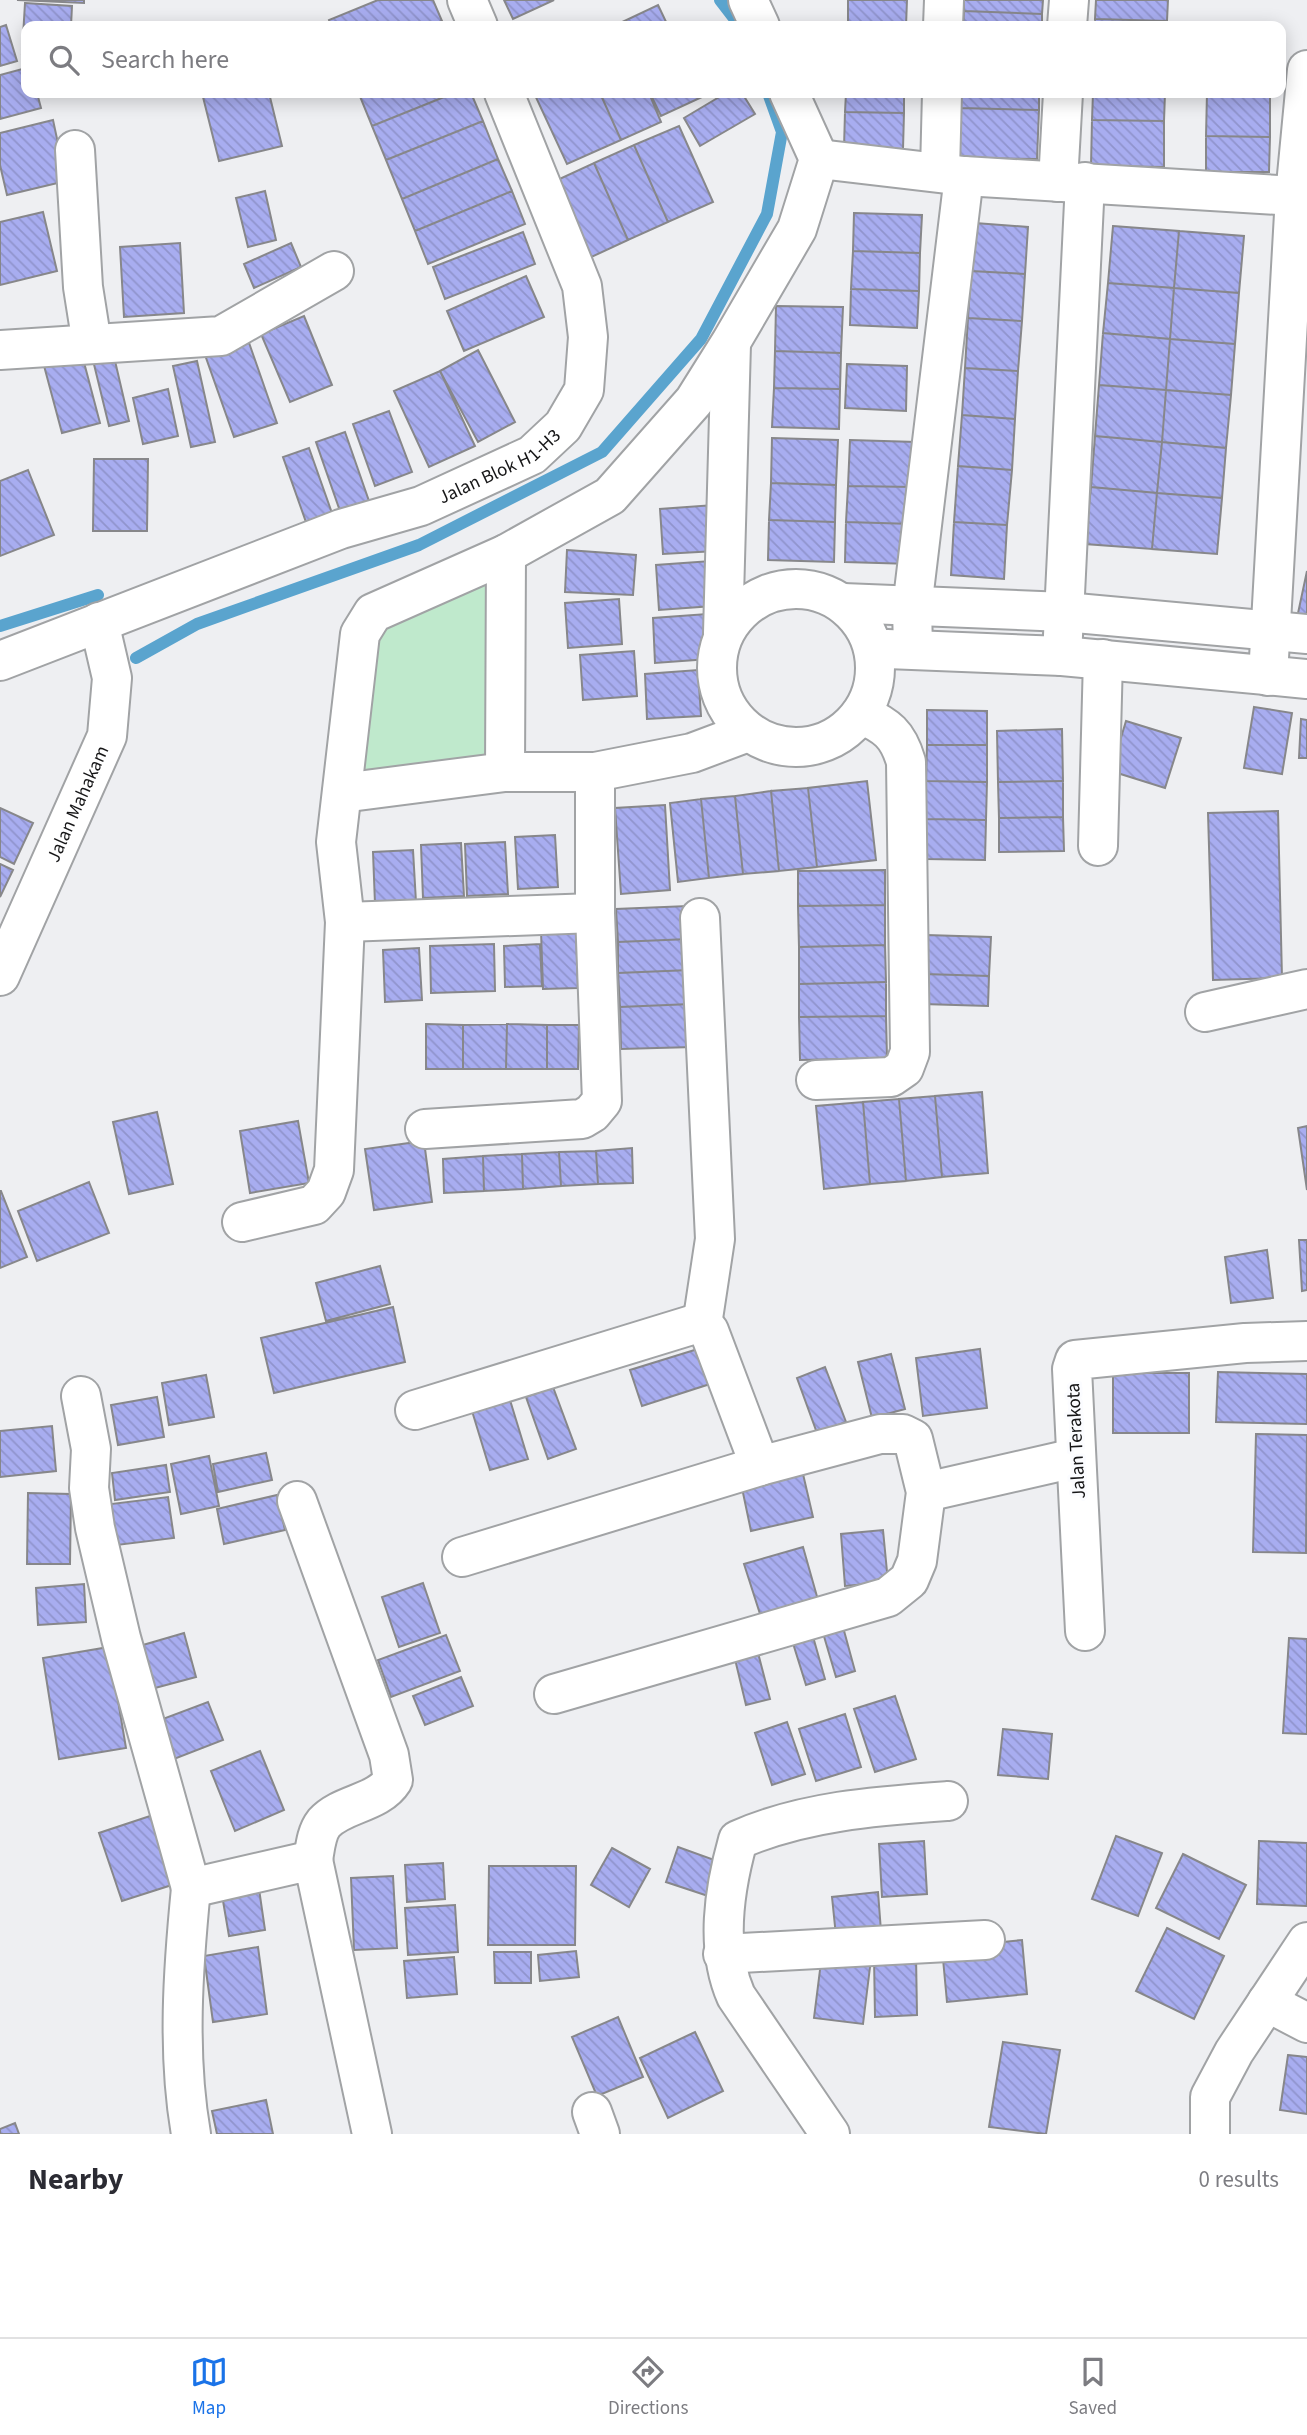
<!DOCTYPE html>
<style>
body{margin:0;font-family:"Source Sans 3",sans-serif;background:#f7f7f7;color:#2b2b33}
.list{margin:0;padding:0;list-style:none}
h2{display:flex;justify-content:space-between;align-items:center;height:91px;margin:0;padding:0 28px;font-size:30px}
h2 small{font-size:23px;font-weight:400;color:#7c7c81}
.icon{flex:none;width:38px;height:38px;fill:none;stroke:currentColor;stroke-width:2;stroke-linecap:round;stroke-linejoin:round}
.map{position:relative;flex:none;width:1307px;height:2134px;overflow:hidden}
.search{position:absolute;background:#fff;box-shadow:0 4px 18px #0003;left:21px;right:21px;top:21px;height:77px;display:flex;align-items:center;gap:18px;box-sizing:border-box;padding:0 24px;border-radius:14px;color:#7c7c81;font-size:26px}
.sheet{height:203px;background:#fff}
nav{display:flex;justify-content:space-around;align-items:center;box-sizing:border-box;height:98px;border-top:2px solid #e1e1e2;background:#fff;font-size:19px;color:#7c7c81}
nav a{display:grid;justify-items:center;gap:4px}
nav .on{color:#1a73e8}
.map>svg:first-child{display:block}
.pitch{fill:#bfe9cc}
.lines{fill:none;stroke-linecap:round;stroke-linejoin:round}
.stream{stroke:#5aa4ce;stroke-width:12}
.building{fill:url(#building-back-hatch);stroke:#87878a;stroke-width:2}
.street-casing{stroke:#a1a3a5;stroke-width:42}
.secondary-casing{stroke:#a1a3a5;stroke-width:42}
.street{stroke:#fff;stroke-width:38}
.secondary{stroke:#fff;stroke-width:38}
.labels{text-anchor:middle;stroke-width:6;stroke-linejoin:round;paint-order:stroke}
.street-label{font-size:19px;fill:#161617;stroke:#fbfcff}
</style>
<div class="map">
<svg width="1307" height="2134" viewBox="0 0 1307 2134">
<defs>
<pattern id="building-back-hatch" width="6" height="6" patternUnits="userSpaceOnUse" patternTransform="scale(1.75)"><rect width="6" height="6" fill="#a8adf0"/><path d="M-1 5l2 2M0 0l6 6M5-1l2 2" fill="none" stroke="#9094cd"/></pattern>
</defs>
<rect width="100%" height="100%" fill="#eeeff2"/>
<path class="pitch" d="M 506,554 L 505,772 L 342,793 L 360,634 Z"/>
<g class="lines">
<path class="stream" d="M 720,0 L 740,26
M 0,626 L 98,595
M 136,658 L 197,624 L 419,545 L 602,452 L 701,339 L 767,214 L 782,132 L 768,93"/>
</g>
<path class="building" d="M 17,0 L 84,0 L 84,3 Z
M 378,0 L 433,0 L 442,21 L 430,26 L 331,26 L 329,20 Z
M 504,0 L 554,0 L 513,19 Z
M 848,0 L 907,0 L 906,26 L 848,26 Z
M 964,0 L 1043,0 L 1042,14 L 964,11 Z
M 1096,0 L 1168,0 L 1167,21 L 1095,19 Z
M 25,3 L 72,6 L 71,26 L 26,26 L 26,54 L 22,54 Z
M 658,5 L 668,26 L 619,26 L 618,24 Z
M 964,11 L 1042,14 L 1042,26 L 963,26 Z
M 1095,19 L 1167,21 L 1167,26 L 1095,26 Z
M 6,25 L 17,61 L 0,66 L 0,27 Z
M 1208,25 L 1271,25 L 1208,26 Z
M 26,68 L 26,93 L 37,93 L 41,108 L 0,119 L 0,75 Z
M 202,93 L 269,93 L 282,146 L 219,161 Z
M 361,93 L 454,93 L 372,126 L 359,94 Z
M 454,93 L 471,93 L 483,121 L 386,160 L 372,126 Z
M 534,93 L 600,93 L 621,140 L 567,164 Z
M 600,93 L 649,93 L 661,122 L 621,140 Z
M 650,93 L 700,93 L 702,97 L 661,116 Z
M 726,93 L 742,93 L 755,114 L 700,146 L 684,118 Z
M 846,93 L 904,93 L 904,113 L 845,112 Z
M 961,93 L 1039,93 L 1039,110 L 961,108 Z
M 1093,93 L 1165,93 L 1164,121 L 1092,120 Z
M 1207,93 L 1270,93 L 1270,137 L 1206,136 Z
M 961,108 L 1039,110 L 1037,159 L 959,158 Z
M 845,112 L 904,113 L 903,149 L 844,148 Z
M 53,120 L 66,181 L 7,195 L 0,165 L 0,133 Z
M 1092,120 L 1164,121 L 1164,167 L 1091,166 Z
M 483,121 L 498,159 L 402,199 L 386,160 Z
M 679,126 L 713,202 L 668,222 L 634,145 Z
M 1206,136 L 1270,137 L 1269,172 L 1206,172 Z
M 634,145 L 668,222 L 628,240 L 594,163 Z
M 498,159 L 512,191 L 415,231 L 402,199 Z
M 594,163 L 628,240 L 587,259 L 553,182 Z
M 265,191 L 276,240 L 248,247 L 236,198 Z
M 512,191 L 525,224 L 428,264 L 415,231 Z
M 43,212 L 57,271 L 0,285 L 0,222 Z
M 854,213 L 922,215 L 920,253 L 853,251 Z
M 975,223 L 1028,227 L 1025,274 L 971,271 Z
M 1113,226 L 1179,231 L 1174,288 L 1108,283 Z
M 1179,231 L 1244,236 L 1239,293 L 1174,288 Z
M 523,232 L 535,264 L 445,299 L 433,267 Z
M 180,243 L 184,313 L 124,317 L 120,247 Z
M 291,243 L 301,267 L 254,288 L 244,264 Z
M 853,251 L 920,253 L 919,291 L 851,289 Z
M 971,271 L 1025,274 L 1022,321 L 968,318 Z
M 526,276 L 544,317 L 464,351 L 447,311 Z
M 1108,283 L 1174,288 L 1170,339 L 1103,333 Z
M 1174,288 L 1239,293 L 1235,344 L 1170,339 Z
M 851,289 L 919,291 L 917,328 L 850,325 Z
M 776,306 L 843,307 L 841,353 L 775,351 Z
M 304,316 L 332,385 L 290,402 L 261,334 Z
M 968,318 L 1022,321 L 1018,371 L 965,368 Z
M 1103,333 L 1170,339 L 1166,390 L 1099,385 Z
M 247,337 L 277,423 L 234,437 L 204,352 Z
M 1170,339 L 1235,344 L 1231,395 L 1166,390 Z
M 112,348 L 129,421 L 109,426 L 91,352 Z
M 478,350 L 515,422 L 478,442 L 440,371 Z
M 81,351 L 100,423 L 62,433 L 43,362 Z
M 775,351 L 841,353 L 840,389 L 774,388 Z
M 197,361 L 215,442 L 191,447 L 173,366 Z
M 847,364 L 907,366 L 906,411 L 845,408 Z
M 965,368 L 1018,371 L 1015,419 L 962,415 Z
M 440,371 L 475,446 L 429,467 L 394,391 Z
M 1099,385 L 1166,390 L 1162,442 L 1095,436 Z
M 774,388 L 840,389 L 839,429 L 772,427 Z
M 168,389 L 178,436 L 143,444 L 133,398 Z
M 1166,390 L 1231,395 L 1226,448 L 1162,442 Z
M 389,411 L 412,472 L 375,486 L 353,424 Z
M 962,415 L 1015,419 L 1012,470 L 958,466 Z
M 345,432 L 370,504 L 341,514 L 316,442 Z
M 1095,436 L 1162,442 L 1157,493 L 1091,487 Z
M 772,438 L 838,440 L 836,485 L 771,483 Z
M 850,440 L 916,442 L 914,487 L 848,486 Z
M 1162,442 L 1226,448 L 1222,498 L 1157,493 Z
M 309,448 L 333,516 L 307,525 L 283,457 Z
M 94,459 L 148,459 L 147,531 L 93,531 Z
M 958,466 L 1012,470 L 1007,525 L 954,522 Z
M 28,470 L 54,535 L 0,556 L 0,481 Z
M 771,483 L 836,485 L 835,522 L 769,520 Z
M 848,486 L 914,487 L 913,524 L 846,522 Z
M 1091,487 L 1157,493 L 1152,549 L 1085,544 Z
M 1157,493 L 1222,498 L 1217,554 L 1152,549 Z
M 714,505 L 716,551 L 663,554 L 660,509 Z
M 769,520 L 835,522 L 834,562 L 768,560 Z
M 846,522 L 913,524 L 912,564 L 845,562 Z
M 954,522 L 1007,525 L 1004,579 L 951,575 Z
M 567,550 L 636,555 L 633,595 L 565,592 Z
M 711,561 L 713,606 L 659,610 L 656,565 Z
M 1307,571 L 1307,620 L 1297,618 Z
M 619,599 L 622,644 L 568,648 L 565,603 Z
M 707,614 L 709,659 L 655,663 L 653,618 Z
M 634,651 L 637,696 L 583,700 L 580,655 Z
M 698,670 L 701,716 L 647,719 L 645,674 Z
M 1254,707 L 1292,713 L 1282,774 L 1244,768 Z
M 927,710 L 987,711 L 987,745 L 927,745 Z
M 1301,719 L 1307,720 L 1307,758 L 1299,758 Z
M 1126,721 L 1181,738 L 1165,788 L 1111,771 Z
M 1062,729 L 1063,781 L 998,782 L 997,731 Z
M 927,745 L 987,745 L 987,782 L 926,781 Z
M 867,781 L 876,860 L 817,867 L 808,788 Z
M 926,781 L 987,782 L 986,820 L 926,819 Z
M 1063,781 L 1063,817 L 999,818 L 998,782 Z
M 808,788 L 817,867 L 779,871 L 771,791 Z
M 771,791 L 779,871 L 743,874 L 735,796 Z
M 735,796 L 743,874 L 709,878 L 701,799 Z
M 701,799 L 709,878 L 678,882 L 670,803 Z
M 665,805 L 670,890 L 621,894 L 615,808 Z
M 0,808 L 33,823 L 14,864 L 0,857 Z
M 1278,811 L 1282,978 L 1213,980 L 1208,813 Z
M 1063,817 L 1064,851 L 999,852 L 999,818 Z
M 926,819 L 986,820 L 985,860 L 926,859 Z
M 555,835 L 558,887 L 518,889 L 515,837 Z
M 505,842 L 508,894 L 467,896 L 465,844 Z
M 461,843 L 464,896 L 423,898 L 421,845 Z
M 413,850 L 416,902 L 375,904 L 373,852 Z
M 0,864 L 13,870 L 0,897 Z
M 885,870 L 885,905 L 798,906 L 798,871 Z
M 885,905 L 885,945 L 799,947 L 798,906 Z
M 688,906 L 689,939 L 618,942 L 616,909 Z
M 576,929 L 578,988 L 543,989 L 541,931 Z
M 926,935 L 991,937 L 989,976 L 924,974 Z
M 689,939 L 690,970 L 618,973 L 618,942 Z
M 494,944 L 495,991 L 431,993 L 430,946 Z
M 540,944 L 542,986 L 505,987 L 504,946 Z
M 885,945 L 886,982 L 799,984 L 799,947 Z
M 419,948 L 422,1000 L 385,1002 L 383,950 Z
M 690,970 L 691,1004 L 620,1007 L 618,973 Z
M 924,974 L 989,976 L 988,1006 L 923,1004 Z
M 886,982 L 886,1016 L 799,1017 L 799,984 Z
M 691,1004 L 693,1047 L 621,1049 L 620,1007 Z
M 886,1016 L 887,1058 L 800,1060 L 799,1017 Z
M 426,1024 L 463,1025 L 463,1069 L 426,1069 Z
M 507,1024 L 547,1025 L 547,1069 L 506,1069 Z
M 507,1024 L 506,1069 L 463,1069 L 463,1025 Z
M 547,1025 L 579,1025 L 578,1069 L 547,1069 Z
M 982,1092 L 988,1173 L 942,1177 L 935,1096 Z
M 935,1096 L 942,1177 L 906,1181 L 899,1099 Z
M 899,1099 L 906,1181 L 870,1184 L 863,1102 Z
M 863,1102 L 870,1184 L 824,1189 L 816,1106 Z
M 157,1112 L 173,1184 L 129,1194 L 113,1122 Z
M 298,1121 L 309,1183 L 250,1193 L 240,1131 Z
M 1307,1126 L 1307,1190 L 1298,1128 Z
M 424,1141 L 432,1202 L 374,1210 L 365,1149 Z
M 632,1148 L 633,1183 L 598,1184 L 596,1151 Z
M 596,1151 L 598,1184 L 561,1186 L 559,1152 Z
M 559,1152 L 561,1186 L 523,1189 L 522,1154 Z
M 522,1154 L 523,1189 L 484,1191 L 483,1156 Z
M 483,1156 L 484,1191 L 444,1193 L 443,1159 Z
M 89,1182 L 109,1233 L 37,1261 L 18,1211 Z
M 1,1191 L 27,1257 L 0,1268 L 0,1191 Z
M 1299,1240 L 1307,1240 L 1307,1290 L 1302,1291 Z
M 1267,1250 L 1273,1298 L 1231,1303 L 1225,1257 Z
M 380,1266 L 390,1304 L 326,1321 L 316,1283 Z
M 393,1307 L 405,1362 L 274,1393 L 261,1338 Z
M 701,1348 L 713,1383 L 642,1406 L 630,1370 Z
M 980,1349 L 987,1408 L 923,1416 L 916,1358 Z
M 891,1354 L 905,1409 L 872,1418 L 858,1362 Z
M 825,1367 L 846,1422 L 817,1433 L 797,1378 Z
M 1218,1372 L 1307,1374 L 1307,1424 L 1216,1422 Z
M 1113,1373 L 1189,1373 L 1189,1433 L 1113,1433 Z
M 206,1375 L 214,1417 L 169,1425 L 162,1383 Z
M 553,1387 L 576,1449 L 548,1459 L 526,1397 Z
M 157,1397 L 164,1437 L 118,1445 L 111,1405 Z
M 510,1400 L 528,1459 L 490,1470 L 472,1411 Z
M 52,1426 L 56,1471 L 0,1477 L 0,1431 Z
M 1256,1434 L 1307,1435 L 1306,1553 L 1253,1552 Z
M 266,1453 L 272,1480 L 218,1492 L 213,1464 Z
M 209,1456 L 219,1506 L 181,1514 L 171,1464 Z
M 166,1465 L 170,1492 L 115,1500 L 112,1473 Z
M 803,1474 L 813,1517 L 751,1531 L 742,1488 Z
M 28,1493 L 71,1494 L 70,1564 L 27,1564 Z
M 277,1495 L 285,1530 L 224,1544 L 217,1509 Z
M 168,1497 L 174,1538 L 117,1545 L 111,1504 Z
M 883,1530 L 888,1582 L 845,1586 L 841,1534 Z
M 803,1547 L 818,1600 L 761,1617 L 744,1564 Z
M 423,1583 L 440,1633 L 399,1647 L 382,1597 Z
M 84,1584 L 86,1622 L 38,1625 L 36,1588 Z
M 843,1627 L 855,1671 L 836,1677 L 823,1633 Z
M 184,1633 L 196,1677 L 155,1688 L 143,1645 Z
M 812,1633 L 825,1679 L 806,1685 L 792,1640 Z
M 446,1635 L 460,1671 L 391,1697 L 378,1660 Z
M 1289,1638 L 1307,1639 L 1307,1734 L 1283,1733 Z
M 109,1647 L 126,1748 L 59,1759 L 43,1658 Z
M 757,1649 L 770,1699 L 746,1705 L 734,1655 Z
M 461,1677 L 473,1706 L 425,1725 L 413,1696 Z
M 895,1696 L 916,1759 L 875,1772 L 854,1709 Z
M 208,1702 L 223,1740 L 174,1759 L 160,1720 Z
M 845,1714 L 861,1767 L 816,1781 L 799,1729 Z
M 787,1722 L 805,1774 L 772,1785 L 755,1733 Z
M 1003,1729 L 1052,1734 L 1048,1779 L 998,1775 Z
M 260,1751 L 284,1810 L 235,1831 L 211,1771 Z
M 156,1814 L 178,1883 L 122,1901 L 99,1833 Z
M 1116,1836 L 1162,1853 L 1138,1916 L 1092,1899 Z
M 924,1841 L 927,1894 L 882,1897 L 879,1844 Z
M 1259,1841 L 1307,1843 L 1307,1906 L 1257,1904 Z
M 678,1847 L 720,1862 L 708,1896 L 666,1882 Z
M 612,1848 L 650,1869 L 629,1907 L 591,1885 Z
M 1183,1854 L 1246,1885 L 1219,1939 L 1156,1908 Z
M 443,1863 L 445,1899 L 407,1902 L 405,1865 Z
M 489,1866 L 576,1866 L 575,1945 L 488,1945 Z
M 393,1876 L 397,1948 L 354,1950 L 351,1878 Z
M 259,1889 L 265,1930 L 229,1936 L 222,1895 Z
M 878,1892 L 881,1931 L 836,1936 L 832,1897 Z
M 455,1905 L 458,1952 L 408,1955 L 405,1908 Z
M 1167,1928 L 1224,1956 L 1194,2019 L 1136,1991 Z
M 1022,1940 L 1027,1994 L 947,2002 L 942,1948 Z
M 258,1947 L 267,2014 L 213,2022 L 204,1956 Z
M 576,1951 L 579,1977 L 540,1981 L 538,1955 Z
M 494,1952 L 531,1952 L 531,1983 L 495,1983 Z
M 822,1954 L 871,1959 L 863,2024 L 814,2018 Z
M 916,1955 L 917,2015 L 875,2017 L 874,1956 Z
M 454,1957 L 457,1994 L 407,1998 L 404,1961 Z
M 618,2017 L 643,2077 L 597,2096 L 572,2037 Z
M 695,2032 L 723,2091 L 668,2118 L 640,2058 Z
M 1003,2042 L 1060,2050 L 1046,2134 L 989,2127 Z
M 1288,2055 L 1307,2057 L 1307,2114 L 1280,2110 Z
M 266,2100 L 273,2134 L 217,2134 L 212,2111 Z
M 15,2123 L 19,2134 L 0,2134 L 0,2129 Z"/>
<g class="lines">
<defs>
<g id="street">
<path d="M 467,0 L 478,26"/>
<path d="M 748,0 L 760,26"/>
<path d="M 943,26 L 944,0"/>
<path d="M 1067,26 L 1069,0"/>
<path d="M 75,150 L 83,287 L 92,344"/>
<path d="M 819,159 L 964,176 L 1295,196"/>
<path d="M 940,171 L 942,93"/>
<path d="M 1058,182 L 1063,93"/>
<path d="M 0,350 L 221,336 L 334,271"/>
<circle cx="796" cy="668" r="79"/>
<path d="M 843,603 L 1065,612 L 1307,634"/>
<path d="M 723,633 L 731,344"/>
<path d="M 913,648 L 912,608 L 964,176"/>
<path d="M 887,649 L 1062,656 L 1307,679"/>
<path d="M 1062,656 L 1085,182"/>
<path id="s1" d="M 0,661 L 341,529 L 421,506 L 532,455 L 563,426 L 584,390 L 588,337 L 582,286 L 504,93"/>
<path d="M 1268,676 L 1295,196 L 1307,70"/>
<path d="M 505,772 L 506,554"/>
<path d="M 342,793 L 505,772 L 595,772 L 692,753 L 748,732"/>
<path d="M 1098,846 L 1103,659"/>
<path d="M 700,918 L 715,1239 L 702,1325"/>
<path d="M 345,922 L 595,913"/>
<path id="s2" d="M 0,976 L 107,736 L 112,678 L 99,622"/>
<path d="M 1205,1012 L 1307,989"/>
<path d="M 816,1080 L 891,1077 L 904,1068 L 910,1052 L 906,762 C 898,734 887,726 861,714"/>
<path d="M 425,1129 L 582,1119 L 592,1113 L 602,1101 L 595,913 L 595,772"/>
<path d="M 242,1222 L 314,1205 L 326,1192 L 334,1170 L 345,922 L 336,842 L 360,634 L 373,613 L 506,554 L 610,496 L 694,401 L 731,342 L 797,229 L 819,159 L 789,93"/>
<path d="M 81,1396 L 91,1449 L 89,1488 L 95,1528 L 121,1638 L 191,1888 L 313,1860 L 372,2134"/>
<path d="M 415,1410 L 695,1324 L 709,1331 L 760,1466"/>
<path d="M 926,1492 L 1075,1458"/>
<path d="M 297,1501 L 389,1755 L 393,1780 C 378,1804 342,1803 324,1823 C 316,1833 315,1849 313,1860"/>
<path d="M 462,1557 L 760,1466 L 880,1434 L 903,1434 L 913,1439 L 926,1492 L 917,1561 L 909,1580 L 888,1597 L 554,1694"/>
<path d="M 1085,1631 L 1072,1369 L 1075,1360 L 1245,1343 L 1307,1341"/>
<path d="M 191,1888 C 183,1969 177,2054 191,2134"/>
<path d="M 723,1954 L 985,1940"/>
<path d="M 1267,2002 L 1307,2023"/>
<path d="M 592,2112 L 600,2134"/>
<path d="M 830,2134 L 736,1996 C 715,1948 724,1890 738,1840 C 803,1811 877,1806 948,1801"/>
</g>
<path id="secondary" d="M 1210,2134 L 1210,2097 L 1234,2052 L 1307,1942"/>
</defs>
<use href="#street" class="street-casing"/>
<use href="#secondary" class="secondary-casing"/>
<use href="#street" class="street"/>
<use href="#secondary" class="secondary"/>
</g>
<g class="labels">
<g class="street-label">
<text dy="7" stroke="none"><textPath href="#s1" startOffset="537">Jalan Blok H1-H3</textPath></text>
<text dy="7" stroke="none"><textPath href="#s2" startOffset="189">Jalan Mahakam</textPath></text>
<text transform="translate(1075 1441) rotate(-93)" y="7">Jalan Terakota</text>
</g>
</g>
</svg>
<div class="search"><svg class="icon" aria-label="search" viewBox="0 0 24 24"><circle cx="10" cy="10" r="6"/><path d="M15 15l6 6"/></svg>Search here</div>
</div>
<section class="sheet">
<h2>Nearby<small>0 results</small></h2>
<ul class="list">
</ul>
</section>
<nav>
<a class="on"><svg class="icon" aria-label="map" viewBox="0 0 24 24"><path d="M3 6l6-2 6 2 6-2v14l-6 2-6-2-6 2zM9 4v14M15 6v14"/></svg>Map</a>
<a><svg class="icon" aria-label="directions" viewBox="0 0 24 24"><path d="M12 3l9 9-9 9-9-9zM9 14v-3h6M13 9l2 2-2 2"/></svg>Directions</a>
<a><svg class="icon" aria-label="saved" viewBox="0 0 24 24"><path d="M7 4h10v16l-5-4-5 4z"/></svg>Saved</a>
</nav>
